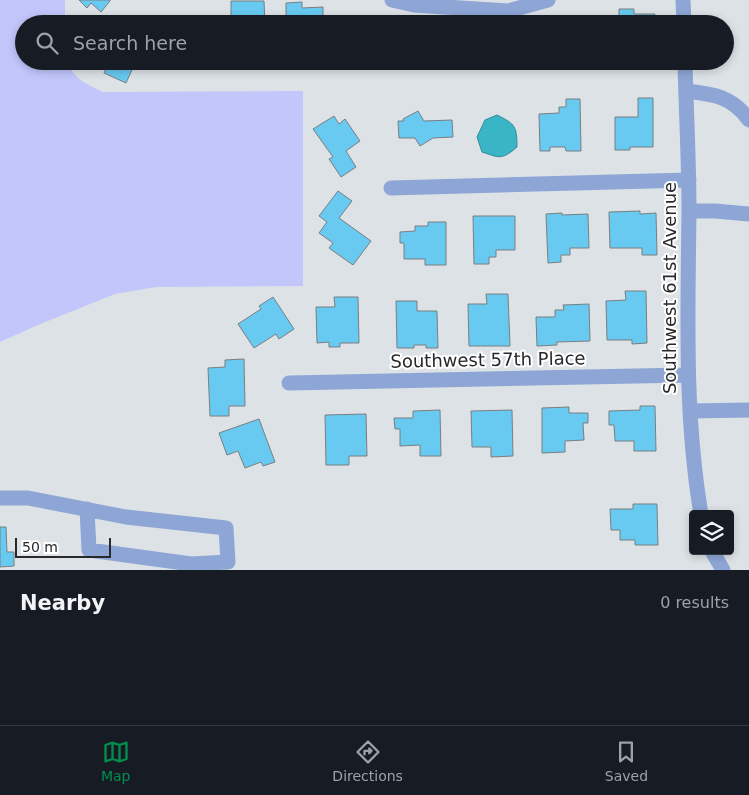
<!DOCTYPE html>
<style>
body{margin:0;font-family:"DejaVu Sans",sans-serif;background:#20242c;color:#f1f3f6}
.controls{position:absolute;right:15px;bottom:15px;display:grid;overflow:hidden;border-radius:5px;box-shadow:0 2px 8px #0003}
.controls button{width:45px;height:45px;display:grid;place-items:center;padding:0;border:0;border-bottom:1px solid #363941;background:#171b24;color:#f1f3f6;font:25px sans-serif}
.scale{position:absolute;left:15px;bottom:12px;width:96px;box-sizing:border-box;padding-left:5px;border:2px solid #27282a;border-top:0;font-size:14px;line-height:18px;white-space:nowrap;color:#27282a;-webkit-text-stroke:4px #fff;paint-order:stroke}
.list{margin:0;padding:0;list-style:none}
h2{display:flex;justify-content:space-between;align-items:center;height:65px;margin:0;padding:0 20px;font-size:21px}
h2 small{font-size:16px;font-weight:400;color:#9ea1a6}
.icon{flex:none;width:28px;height:28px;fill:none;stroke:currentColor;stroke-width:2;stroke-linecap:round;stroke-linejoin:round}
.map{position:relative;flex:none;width:749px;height:570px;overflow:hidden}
.search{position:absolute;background:#171b24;box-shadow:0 2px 8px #0003;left:15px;right:15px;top:15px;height:55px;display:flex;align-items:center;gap:12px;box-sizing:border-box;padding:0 18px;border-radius:28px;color:#9ea1a6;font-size:19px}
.sheet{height:155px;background:#171b24}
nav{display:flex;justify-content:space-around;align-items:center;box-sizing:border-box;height:70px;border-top:1px solid #363941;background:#171b24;font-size:14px;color:#9ea1a6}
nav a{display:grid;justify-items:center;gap:2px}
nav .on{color:#028f4e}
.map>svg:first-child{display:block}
.green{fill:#c2c6fb}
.water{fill:#3ab5c6;stroke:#348b97}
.building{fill:#68caf1;stroke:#797e81}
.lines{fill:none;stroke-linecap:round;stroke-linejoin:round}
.minor{stroke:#8da6d6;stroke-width:15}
.labels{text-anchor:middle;stroke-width:4;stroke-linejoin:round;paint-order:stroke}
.street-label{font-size:18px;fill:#27282a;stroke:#fff}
</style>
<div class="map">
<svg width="749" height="570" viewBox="0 0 749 570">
<rect width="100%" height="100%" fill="#dde2e6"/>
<path class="green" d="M 0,0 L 65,0 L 65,24 L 24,24 L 24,61 L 68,61 C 71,78 90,86 103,92 L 303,91 L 303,286 L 156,287 L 115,294 L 38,325 L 0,342 Z"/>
<path class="water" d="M 497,115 C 515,124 517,126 517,147 C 502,160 500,158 482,152 L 477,137 L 485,120 Z"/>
<path class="building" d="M 79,0 L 110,0 L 110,1 L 101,12 L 91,3 L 87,8 Z
M 231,1 L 264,1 L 265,24 L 231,24 Z
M 302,2 L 302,8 L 323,7 L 323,24 L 286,24 L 286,3 Z
M 619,9 L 634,9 L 634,14 L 655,14 L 655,24 L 619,24 Z
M 109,61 L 136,61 L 126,83 L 104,73 Z
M 170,61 L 200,61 L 200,62 L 192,62 L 193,69 L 170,69 Z
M 365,61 L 406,61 L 406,65 L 365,66 Z
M 445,61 L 498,61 L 498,66 L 445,67 Z
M 638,98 L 653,98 L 653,147 L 630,147 L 630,150 L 615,150 L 615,117 L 638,117 Z
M 566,99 L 580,99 L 581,151 L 566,151 L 565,147 L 550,147 L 550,151 L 540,151 L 539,114 L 559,113 L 559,107 L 566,107 Z
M 418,111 L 424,121 L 452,120 L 453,137 L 433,138 L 420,146 L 415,138 L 399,138 L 398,121 L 404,121 L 403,119 Z
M 334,116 L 339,124 L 345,119 L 360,141 L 346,151 L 356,167 L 341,177 L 329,159 L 333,157 L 313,129 Z
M 338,191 L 352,201 L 339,218 L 371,241 L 353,265 L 329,248 L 333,243 L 319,233 L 327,222 L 319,216 Z
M 640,211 L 640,214 L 656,213 L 657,255 L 642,255 L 642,248 L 610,248 L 609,212 Z
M 562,213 L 562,215 L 588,214 L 589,248 L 570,248 L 570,255 L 561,255 L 561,262 L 548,263 L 546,214 Z
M 473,216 L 515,216 L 515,250 L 496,250 L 496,257 L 489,257 L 489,264 L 474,264 Z
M 428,222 L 446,222 L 446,265 L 425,265 L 425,259 L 404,259 L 404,243 L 400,243 L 400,232 L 415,231 L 415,226 L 428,226 Z
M 625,291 L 646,291 L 647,343 L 632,344 L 632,340 L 607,340 L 606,301 L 626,300 Z
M 486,294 L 508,294 L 510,346 L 469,346 L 468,304 L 487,304 Z
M 273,297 L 294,329 L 279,339 L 276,334 L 254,348 L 238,324 L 261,309 L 259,306 Z
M 334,297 L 358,297 L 359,343 L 340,343 L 340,347 L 329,347 L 329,342 L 317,343 L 316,307 L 335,307 Z
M 396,301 L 417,301 L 417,311 L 437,311 L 438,348 L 426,348 L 426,345 L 414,345 L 414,348 L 397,348 Z
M 589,304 L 590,341 L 557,342 L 557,345 L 537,346 L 536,317 L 555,317 L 555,310 L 564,310 L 563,305 Z
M 244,359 L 245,406 L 229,406 L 229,416 L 210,416 L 208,368 L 225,367 L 225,360 Z
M 640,406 L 655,406 L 656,451 L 634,451 L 634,441 L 615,441 L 614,425 L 609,425 L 609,411 L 640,410 Z
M 569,407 L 569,413 L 588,413 L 588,423 L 583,423 L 584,440 L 565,441 L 565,452 L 542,453 L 542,408 Z
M 440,410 L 441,456 L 420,456 L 420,445 L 400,446 L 400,429 L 395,429 L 394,418 L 413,418 L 413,411 Z
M 512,410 L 513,456 L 491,457 L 491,447 L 472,447 L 471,411 Z
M 366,414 L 367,456 L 349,456 L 349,465 L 326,465 L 325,415 Z
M 259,419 L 275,462 L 263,466 L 261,462 L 245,468 L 238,451 L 227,455 L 219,433 Z
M 633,504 L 657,504 L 658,545 L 635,545 L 635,540 L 620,540 L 620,530 L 611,530 L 610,509 L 633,509 Z
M 0,527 L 6,527 L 7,552 L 14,552 L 14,566 L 0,567 Z"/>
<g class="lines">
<path class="minor" d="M 392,0 L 414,5 L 508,11 L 548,0
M 683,0 L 684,24
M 685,61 C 686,111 689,160 689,210 C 688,311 684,414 701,514
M 686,91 C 713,94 732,96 749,120
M 391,188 L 689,180
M 689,211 L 715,211 L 749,214
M 289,383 L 687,375
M 691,411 L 749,410
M 0,498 L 28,498 L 126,517 L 226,528 L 228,562 L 191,564 L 89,550 L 87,509
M 712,551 L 723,570"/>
</g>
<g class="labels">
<g class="street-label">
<text transform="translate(670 288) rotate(-90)" y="6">Southwest 61st Avenue</text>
<text transform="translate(488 360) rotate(-1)" y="6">Southwest 57th Place</text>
</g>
</g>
</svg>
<div class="controls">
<button><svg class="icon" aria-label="layers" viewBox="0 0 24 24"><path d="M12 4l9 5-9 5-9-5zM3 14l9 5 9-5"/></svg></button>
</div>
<div class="scale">50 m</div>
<div class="search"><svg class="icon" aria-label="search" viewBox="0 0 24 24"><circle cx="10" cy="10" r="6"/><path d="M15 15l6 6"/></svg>Search here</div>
</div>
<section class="sheet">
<h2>Nearby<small>0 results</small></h2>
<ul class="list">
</ul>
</section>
<nav>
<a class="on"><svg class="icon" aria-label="map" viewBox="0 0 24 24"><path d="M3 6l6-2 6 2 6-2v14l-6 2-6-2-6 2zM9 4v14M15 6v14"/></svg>Map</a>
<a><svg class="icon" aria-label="directions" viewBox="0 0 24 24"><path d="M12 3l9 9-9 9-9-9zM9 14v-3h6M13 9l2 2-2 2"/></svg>Directions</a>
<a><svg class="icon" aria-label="saved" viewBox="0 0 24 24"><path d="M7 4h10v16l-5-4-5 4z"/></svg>Saved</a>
</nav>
